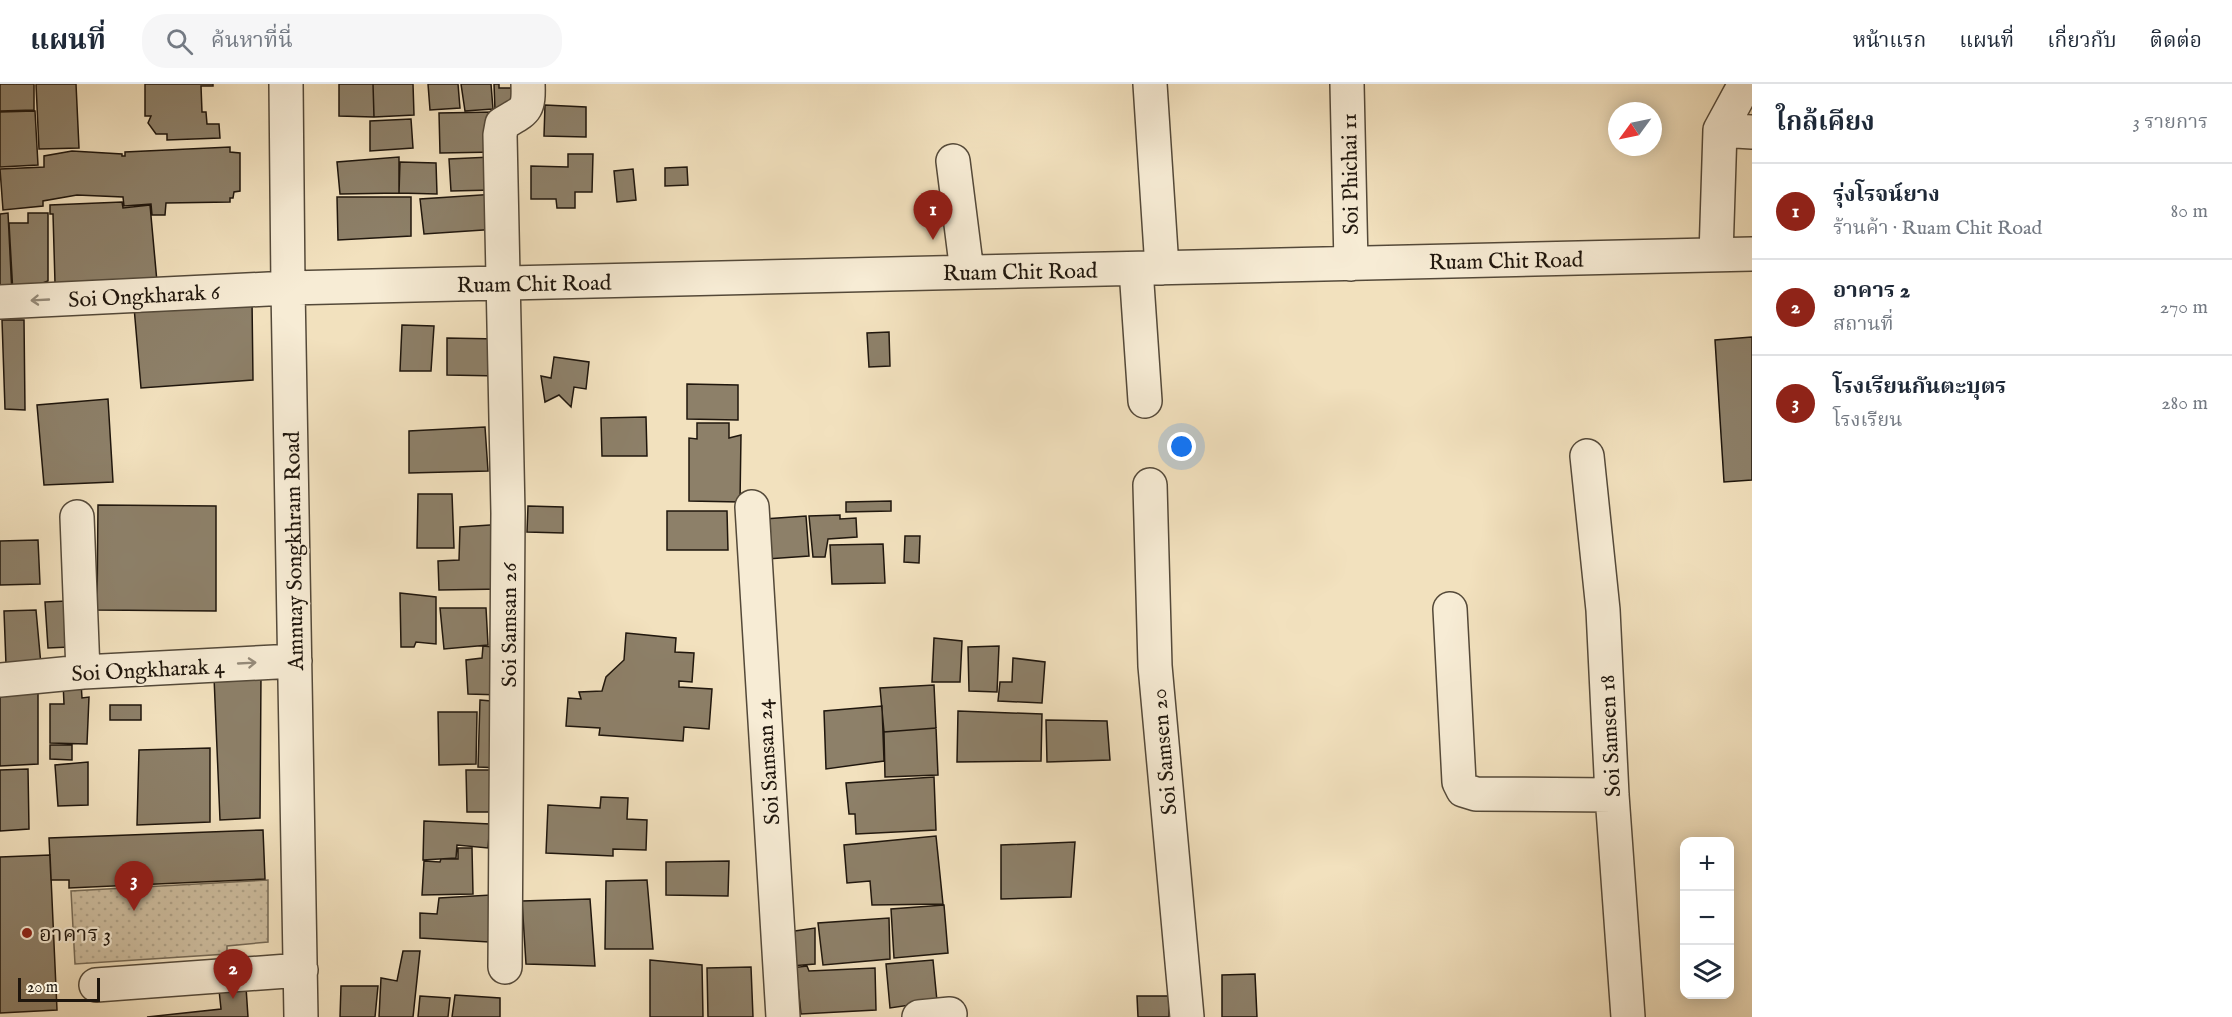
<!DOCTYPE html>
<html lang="th">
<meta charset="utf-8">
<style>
body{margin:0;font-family:"IM FELL English","Noto Serif Thai",serif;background:#f6f6f7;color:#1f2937}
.controls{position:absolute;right:18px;bottom:18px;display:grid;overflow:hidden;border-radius:12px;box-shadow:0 3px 15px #0003}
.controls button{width:54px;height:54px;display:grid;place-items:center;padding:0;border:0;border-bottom:2px solid #e0e1e3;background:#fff;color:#1f2937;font:30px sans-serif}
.compass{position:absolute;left:1608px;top:18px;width:54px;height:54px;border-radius:50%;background:#fff;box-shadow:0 3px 15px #0003;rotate:237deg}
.scale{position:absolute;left:18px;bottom:15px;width:82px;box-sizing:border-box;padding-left:6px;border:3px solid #1f160d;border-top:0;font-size:16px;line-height:21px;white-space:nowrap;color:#1f160d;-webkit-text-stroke:4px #f7ecd5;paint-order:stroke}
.you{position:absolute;left:1182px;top:363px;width:21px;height:21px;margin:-15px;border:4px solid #fff;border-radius:50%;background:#1a73e8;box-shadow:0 0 0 9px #1a73e833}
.badge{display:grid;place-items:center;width:39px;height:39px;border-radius:50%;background:#8f2418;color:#fff;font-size:20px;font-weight:700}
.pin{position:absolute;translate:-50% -50px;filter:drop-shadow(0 2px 3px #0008)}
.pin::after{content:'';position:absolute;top:32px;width:21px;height:18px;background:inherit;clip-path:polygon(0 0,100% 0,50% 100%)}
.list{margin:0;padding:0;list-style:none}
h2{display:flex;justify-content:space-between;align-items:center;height:78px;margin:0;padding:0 24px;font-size:26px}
h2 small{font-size:20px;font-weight:400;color:#747a83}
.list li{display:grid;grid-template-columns:39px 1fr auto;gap:18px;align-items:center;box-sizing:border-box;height:96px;padding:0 24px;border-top:2px solid #e0e1e3}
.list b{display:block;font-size:22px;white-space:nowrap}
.list p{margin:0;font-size:20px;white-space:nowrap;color:#747a83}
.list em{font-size:20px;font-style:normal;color:#747a83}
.icon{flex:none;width:33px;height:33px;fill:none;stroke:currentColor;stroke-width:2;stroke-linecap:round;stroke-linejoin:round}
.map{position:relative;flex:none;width:1752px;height:933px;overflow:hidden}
header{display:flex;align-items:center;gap:36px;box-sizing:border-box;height:84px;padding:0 30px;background:#fff;border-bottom:2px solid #e0e1e3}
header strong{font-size:28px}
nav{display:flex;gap:33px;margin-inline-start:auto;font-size:21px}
.search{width:420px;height:54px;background:#f6f6f7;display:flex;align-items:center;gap:15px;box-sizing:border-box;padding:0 21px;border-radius:24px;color:#747a83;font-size:22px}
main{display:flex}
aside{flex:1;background:#fff}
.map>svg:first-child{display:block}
.grass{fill:url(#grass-dots);stroke:#766a56;stroke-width:1.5}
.building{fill:#8d8069;stroke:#1f160d;stroke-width:1.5}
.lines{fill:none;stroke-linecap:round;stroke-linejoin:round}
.minor-casing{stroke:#544939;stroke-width:36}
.minor{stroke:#f7ecd5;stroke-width:33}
.oneway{stroke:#968c7b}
.poi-dot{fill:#8f2418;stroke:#f7ecd5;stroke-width:2}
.labels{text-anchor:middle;stroke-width:4.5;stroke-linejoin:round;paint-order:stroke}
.street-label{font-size:22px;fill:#1f160d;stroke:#f7ecd5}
.poi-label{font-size:22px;fill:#1f160d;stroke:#f7ecd5;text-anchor:start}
</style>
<header>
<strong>แผนที่</strong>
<div class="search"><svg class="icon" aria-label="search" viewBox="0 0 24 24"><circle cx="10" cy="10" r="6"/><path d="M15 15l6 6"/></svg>ค้นหาที่นี่</div>
<nav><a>หน้าแรก</a><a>แผนที่</a><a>เกี่ยวกับ</a><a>ติดต่อ</a></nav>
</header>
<main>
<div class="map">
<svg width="1752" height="933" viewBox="0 0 1752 933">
<defs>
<pattern id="grass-dots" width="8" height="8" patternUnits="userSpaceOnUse" patternTransform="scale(1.5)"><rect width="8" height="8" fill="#cebea0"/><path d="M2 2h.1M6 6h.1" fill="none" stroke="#b0a389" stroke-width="1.8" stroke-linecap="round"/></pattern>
</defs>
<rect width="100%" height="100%" fill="#f2e1be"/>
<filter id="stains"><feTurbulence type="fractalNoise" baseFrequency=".00333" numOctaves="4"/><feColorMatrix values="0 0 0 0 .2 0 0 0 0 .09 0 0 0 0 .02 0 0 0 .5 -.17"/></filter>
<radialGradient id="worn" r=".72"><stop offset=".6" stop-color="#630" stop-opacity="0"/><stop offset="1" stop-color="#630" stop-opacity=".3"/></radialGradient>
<path class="grass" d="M 268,796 L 268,858 L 227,862 L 227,870 L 75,880 L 71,807 Z"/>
<path class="building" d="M 0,0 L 34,0 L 34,26 L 0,27 Z
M 36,0 L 76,0 L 79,64 L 39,65 Z
M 145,0 L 213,0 L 213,2 L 201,2 L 202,28 L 206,28 L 207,40 L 219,40 L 220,54 L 167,56 L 167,50 L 156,50 L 148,39 L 151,32 L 145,32 Z
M 339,0 L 373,0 L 374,33 L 339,32 Z
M 373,0 L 413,0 L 414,31 L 374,33 Z
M 428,0 L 458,0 L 460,24 L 430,26 Z
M 461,0 L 491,0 L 493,25 L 465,27 Z
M 494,0 L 499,0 L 499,4 L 516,4 L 518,24 L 495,26 Z
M 545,21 L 586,23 L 586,53 L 544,52 Z
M 35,27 L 38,81 L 0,83 L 0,28 Z
M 495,28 L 497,68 L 440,69 L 439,29 Z
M 411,35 L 413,64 L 370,67 L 370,37 Z
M 230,63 L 230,68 L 240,69 L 240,107 L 234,108 L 233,114 L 230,114 L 230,118 L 166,119 L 165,131 L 152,131 L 151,120 L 124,122 L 123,113 L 77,111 L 43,117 L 43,122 L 3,126 L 0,85 L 44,83 L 44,72 L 72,67 L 122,70 L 122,72 L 125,72 L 125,68 Z
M 568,70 L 593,70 L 592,108 L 575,108 L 575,124 L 557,124 L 556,115 L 531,115 L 531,82 L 568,83 Z
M 399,73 L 399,109 L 340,110 L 337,78 Z
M 491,73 L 493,106 L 451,107 L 449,75 Z
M 400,78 L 436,79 L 437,110 L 399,109 Z
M 687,83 L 688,101 L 665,102 L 665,84 Z
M 633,85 L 636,116 L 617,118 L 614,87 Z
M 496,110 L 498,145 L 424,150 L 420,115 Z
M 337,113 L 411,113 L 411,152 L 338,156 Z
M 122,118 L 123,124 L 150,121 L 157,198 L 55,199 L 53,130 L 50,130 L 50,121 Z
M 8,129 L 12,210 L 0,211 L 0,130 Z
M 28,129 L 48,129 L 48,197 L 13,210 L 9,139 L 28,139 Z
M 252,216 L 253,296 L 141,304 L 134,223 Z
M 2,236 L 24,236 L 25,326 L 5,325 Z
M 402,241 L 434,242 L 431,287 L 400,287 Z
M 889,248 L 890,282 L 869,283 L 867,249 Z
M 1752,253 L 1752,396 L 1724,398 L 1715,256 Z
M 447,254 L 498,255 L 500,292 L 447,291 Z
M 554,273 L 589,278 L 586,305 L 574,303 L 571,323 L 559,311 L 545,318 L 541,292 L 551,294 Z
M 687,300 L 738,301 L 738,336 L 687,335 Z
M 108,315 L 113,398 L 44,401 L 37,321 Z
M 646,333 L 647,372 L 602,372 L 601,334 Z
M 697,339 L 729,339 L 729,354 L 741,351 L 740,418 L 689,417 L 689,354 L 697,355 Z
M 485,343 L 488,387 L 409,389 L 409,347 Z
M 418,410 L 452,410 L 454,464 L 417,464 Z
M 891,417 L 891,427 L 846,428 L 846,418 Z
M 98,421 L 216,422 L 216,527 L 97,526 Z
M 528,422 L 563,423 L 563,449 L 527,448 Z
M 667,427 L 727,427 L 728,466 L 667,466 Z
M 840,431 L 840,435 L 856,434 L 857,453 L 828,455 L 825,473 L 813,473 L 809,432 Z
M 806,432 L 809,472 L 767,475 L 764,435 Z
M 505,440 L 503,505 L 439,506 L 438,477 L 459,476 L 460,443 Z
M 905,452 L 920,452 L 919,479 L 904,478 Z
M 38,456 L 40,500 L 0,501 L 0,457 Z
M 883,460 L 885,499 L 832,500 L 830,461 Z
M 400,509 L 436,513 L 436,560 L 416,558 L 414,563 L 401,563 Z
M 90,516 L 92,562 L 48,564 L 45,518 Z
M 440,524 L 486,524 L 488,561 L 444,565 Z
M 36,526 L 41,581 L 6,581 L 4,527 Z
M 626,549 L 676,554 L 675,568 L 694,569 L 692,598 L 679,597 L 679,603 L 712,605 L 709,645 L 684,643 L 683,657 L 599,651 L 600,644 L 566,642 L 568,614 L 581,615 L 579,608 L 602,607 L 606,593 L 624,576 Z
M 934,554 L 962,557 L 960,598 L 932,598 Z
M 483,562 L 503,564 L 502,611 L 468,610 L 466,576 L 482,574 Z
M 999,562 L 997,608 L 969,607 L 968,563 Z
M 1013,574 L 1045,578 L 1042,619 L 998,617 L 1000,598 L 1012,598 Z
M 261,591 L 260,734 L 220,736 L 214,593 Z
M 63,598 L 81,598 L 82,614 L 89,613 L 87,660 L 50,659 L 50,620 L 64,620 Z
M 38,601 L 38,680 L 0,682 L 0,602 Z
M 934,601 L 936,644 L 884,648 L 880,604 Z
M 480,616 L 503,618 L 502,684 L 478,683 Z
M 110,621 L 141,621 L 141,636 L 110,636 Z
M 882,622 L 884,677 L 826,685 L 824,627 Z
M 958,627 L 1042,630 L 1041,677 L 957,678 Z
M 438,628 L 477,628 L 476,680 L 439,681 Z
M 1046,636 L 1107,637 L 1110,676 L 1047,678 Z
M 936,644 L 938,691 L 885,693 L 884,648 Z
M 50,661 L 72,661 L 72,676 L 50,675 Z
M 210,664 L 210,738 L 137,741 L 139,666 Z
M 88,678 L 88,721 L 58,722 L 55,681 Z
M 28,685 L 29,745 L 0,747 L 0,686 Z
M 466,686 L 502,686 L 503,728 L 467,728 Z
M 934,693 L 936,746 L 856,750 L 855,730 L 849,730 L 846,699 Z
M 601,713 L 628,714 L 627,735 L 647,736 L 646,766 L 613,765 L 613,772 L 546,769 L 548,721 L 600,724 Z
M 424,737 L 490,740 L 488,764 L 457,761 L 456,774 L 423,776 Z
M 263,746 L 265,795 L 69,804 L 69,796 L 51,796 L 49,754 Z
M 936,752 L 943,820 L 872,821 L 870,797 L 847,799 L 844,761 Z
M 1075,758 L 1071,813 L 1001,815 L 1001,761 Z
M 458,764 L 472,764 L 473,810 L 422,811 L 424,777 L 440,778 L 441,775 L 458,775 Z
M 50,771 L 57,926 L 0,929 L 0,773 Z
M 729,777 L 728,812 L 666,811 L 666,778 Z
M 647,796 L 653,865 L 605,865 L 606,797 Z
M 491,811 L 489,858 L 420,854 L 420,829 L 437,830 L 439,814 Z
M 590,815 L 595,882 L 526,880 L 522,817 Z
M 944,821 L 948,869 L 894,874 L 891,825 Z
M 889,834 L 890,875 L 823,881 L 818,839 Z
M 815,844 L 815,880 L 791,882 L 788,848 Z
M 403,867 L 420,867 L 413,933 L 379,933 L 381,894 L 397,897 Z
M 650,876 L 702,881 L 703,933 L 650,933 Z
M 933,876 L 937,917 L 890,924 L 886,880 Z
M 807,882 L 809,887 L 875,884 L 876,926 L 801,930 L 798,902 L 791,884 Z
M 751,883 L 753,933 L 708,933 L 707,884 Z
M 1255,890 L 1257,933 L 1222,933 L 1222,891 Z
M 341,902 L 378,902 L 375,933 L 340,933 Z
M 246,903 L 248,933 L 147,933 L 221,925 L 219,906 Z
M 455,911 L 500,914 L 500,933 L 452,933 Z
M 420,912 L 450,914 L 448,933 L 418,933 Z
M 1137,912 L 1169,912 L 1169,933 L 1138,933 Z"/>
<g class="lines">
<defs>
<path id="minor" d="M 286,0 L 288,204 L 301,933
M 1150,0 L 1162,184
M 1347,0 L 1351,180
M 1720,46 L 1752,48
M 953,77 L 967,188
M 1716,171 L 1720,46 L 1745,0
M 1136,185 L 1145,317
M 0,218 L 288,204 L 1752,170
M 1587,372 L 1603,526 L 1612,711 L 1628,933
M 1150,401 L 1155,582 L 1187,933
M 752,423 L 783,933
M 77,433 L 83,588
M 1450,525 L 1459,698 L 1463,706 L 1476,710 L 1612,711
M 0,596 L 83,588 L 295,577
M 505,883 L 508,429 L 500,51 L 502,40 C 525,26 529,28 528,0
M 96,901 L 301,886
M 919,933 L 950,930"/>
</defs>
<use href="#minor" class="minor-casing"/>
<use href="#minor" class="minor"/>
</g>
<defs><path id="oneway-shaft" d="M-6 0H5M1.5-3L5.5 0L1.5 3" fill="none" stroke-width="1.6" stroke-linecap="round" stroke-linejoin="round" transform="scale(1.5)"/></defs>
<g class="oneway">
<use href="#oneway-shaft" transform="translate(40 216) rotate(177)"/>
<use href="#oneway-shaft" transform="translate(247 579) rotate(-3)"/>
</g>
<circle class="poi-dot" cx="27" cy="849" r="6"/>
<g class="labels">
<g class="street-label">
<text transform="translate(1349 90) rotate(-91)" y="8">Soi Phichai 11</text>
<text transform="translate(1506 176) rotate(-1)" y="8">Ruam Chit Road</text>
<text transform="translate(1020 187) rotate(-1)" y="8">Ruam Chit Road</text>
<text transform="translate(534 199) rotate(-1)" y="8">Ruam Chit Road</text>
<text transform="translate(144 211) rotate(-3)" y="8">Soi Ongkharak 6</text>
<text transform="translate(293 467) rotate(-91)" y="8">Amnuay Songkhram Road</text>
<text transform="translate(508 541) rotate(-90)" y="8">Soi Samsan 26</text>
<text transform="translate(148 585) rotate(-3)" y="8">Soi Ongkharak 4</text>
<text transform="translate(1609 652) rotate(-93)" y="8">Soi Samsen 18</text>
<text transform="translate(1163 668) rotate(-95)" y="8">Soi Samsen 20</text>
<text transform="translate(767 678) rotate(-94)" y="8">Soi Samsan 24</text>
</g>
<g class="poi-label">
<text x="39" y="857">อาคาร 3</text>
</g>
</g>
<rect width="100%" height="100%" filter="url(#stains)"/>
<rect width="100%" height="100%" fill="url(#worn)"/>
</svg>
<div class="controls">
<button>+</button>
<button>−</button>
<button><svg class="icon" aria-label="layers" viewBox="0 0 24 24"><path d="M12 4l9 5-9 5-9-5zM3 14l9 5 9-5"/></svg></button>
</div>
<svg class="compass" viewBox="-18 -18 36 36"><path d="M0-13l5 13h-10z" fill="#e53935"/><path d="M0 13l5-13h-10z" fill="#747a83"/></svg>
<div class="scale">20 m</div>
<div class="you"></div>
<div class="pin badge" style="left:933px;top:156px">1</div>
<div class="pin badge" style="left:233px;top:915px">2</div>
<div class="pin badge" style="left:134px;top:827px">3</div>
</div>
<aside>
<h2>ใกล้เคียง<small>3 รายการ</small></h2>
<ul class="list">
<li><span class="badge">1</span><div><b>รุ่งโรจน์ยาง</b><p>ร้านค้า · Ruam Chit Road</p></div><em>80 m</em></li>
<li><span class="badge">2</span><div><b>อาคาร 2</b><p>สถานที่</p></div><em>270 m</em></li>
<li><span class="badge">3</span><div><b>โรงเรียนกันตะบุตร</b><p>โรงเรียน</p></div><em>280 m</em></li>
</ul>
</aside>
</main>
